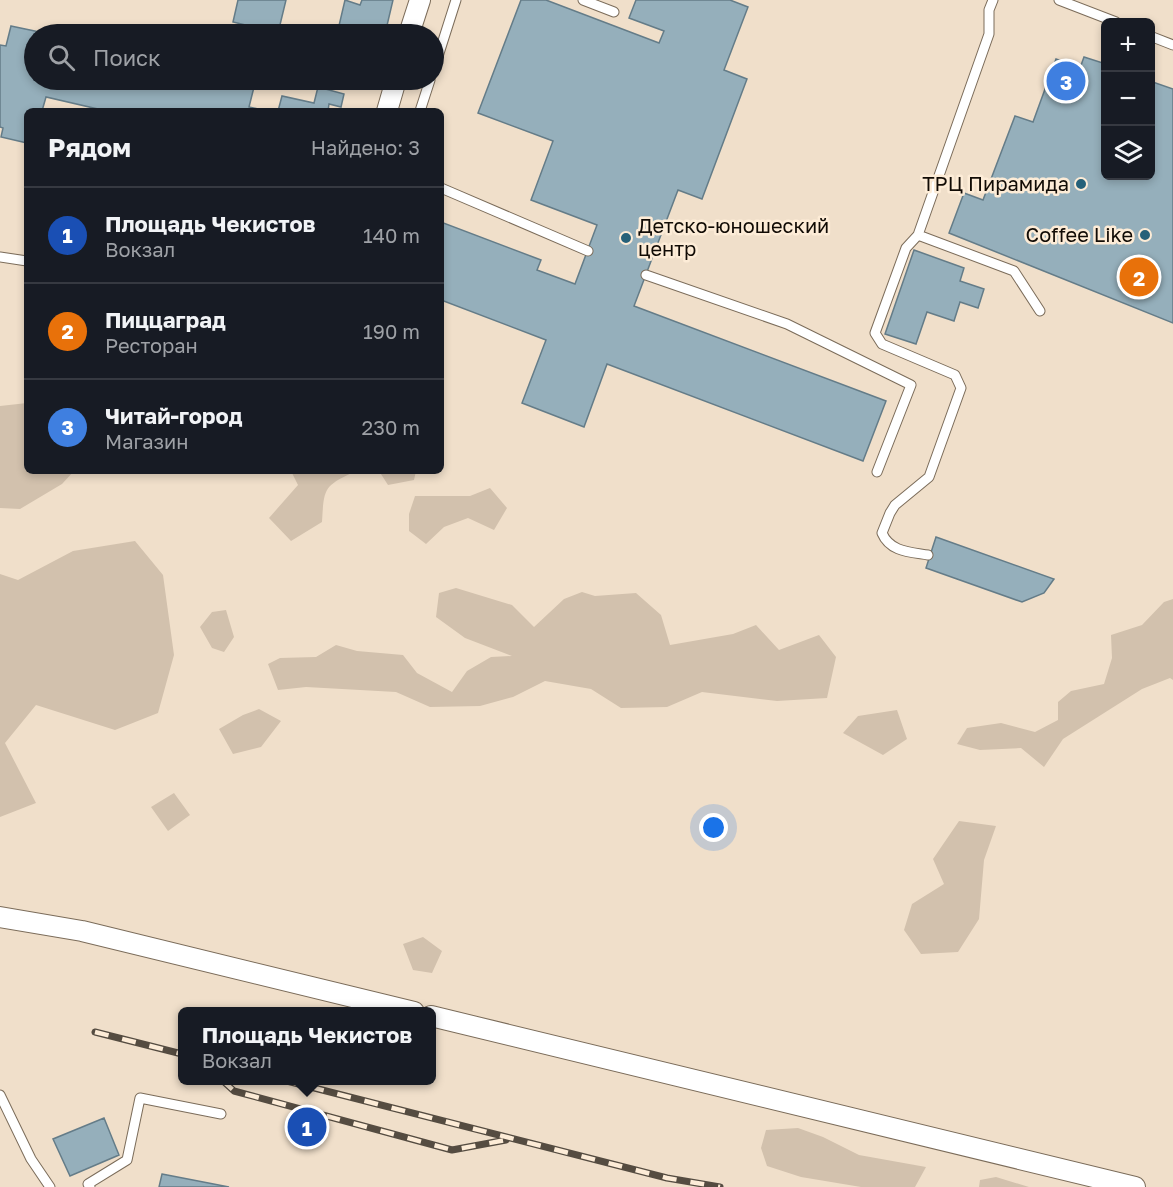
<!DOCTYPE html>
<html lang="ru">
<meta charset="utf-8">
<style>
body{margin:0;font-family:"Golos Text",sans-serif;background:#20242c;color:#f1f3f6}
.controls{position:absolute;right:18px;top:18px;display:grid;overflow:hidden;border-radius:9px;box-shadow:0 3px 9px #0003}
.controls button{width:54px;height:54px;display:grid;place-items:center;padding:0;border:0;border-bottom:2px solid #363941;background:#171b24;color:#f1f3f6;font:30px sans-serif}
.you{position:absolute;left:714px;top:828px;width:21px;height:21px;margin:-15px;border:4px solid #fff;border-radius:50%;background:#1a73e8;box-shadow:0 0 0 9px #1a73e833}
.badge{display:grid;place-items:center;width:39px;height:39px;border-radius:50%;background:#b45309;color:#fff;font-size:20px;font-weight:700}
.pin{position:absolute;translate:-50% -50%;border:3px solid #fff;box-shadow:0 2px 6px #0006}
.popup{position:absolute;left:178px;top:1007px;width:258px;height:78px;box-sizing:border-box;display:grid;place-content:center;border-radius:9px;background:#171b24;filter:drop-shadow(0 2px 4px #0005);font-size:20px;white-space:nowrap;color:#9ea1a6}
.popup b{font-size:22px;color:#f1f3f6}
.popup::after{content:'';position:absolute;left:50%;top:100%;margin-left:-12px;border:12px solid transparent;border-top-color:#171b24}
.list{margin:0;padding:0;list-style:none}
h2{display:flex;justify-content:space-between;align-items:center;height:78px;margin:0;padding:0 24px;font-size:26px}
h2 small{font-size:20px;font-weight:400;color:#9ea1a6}
.list li{display:grid;grid-template-columns:39px 1fr auto;gap:18px;align-items:center;box-sizing:border-box;height:96px;padding:0 24px;border-top:2px solid #363941}
.list b{display:block;font-size:22px;white-space:nowrap}
.list p{margin:0;font-size:20px;white-space:nowrap;color:#9ea1a6}
.list em{font-size:20px;font-style:normal;color:#9ea1a6}
.icon{flex:none;width:33px;height:33px;fill:none;stroke:currentColor;stroke-width:2;stroke-linecap:round;stroke-linejoin:round}
.map{position:relative;flex:none;width:1173px;height:1187px;overflow:hidden}
.search{position:absolute;background:#171b24;box-shadow:0 3px 9px #0003;left:24px;top:24px;width:420px;height:66px;display:flex;align-items:center;gap:15px;box-sizing:border-box;padding:0 21px;border-radius:33px;color:#9ea1a6;font-size:22px}
.panel{position:absolute;background:#171b24;box-shadow:0 3px 9px #0003;left:24px;top:108px;width:420px;height:366px;border-radius:9px}
.map>svg:first-child{display:block}
.green{fill:#d2c1ad}
.building{fill:#95afbb;stroke:#647c88;stroke-width:1.5}
.lines{fill:none;stroke-linecap:round;stroke-linejoin:round}
.service-casing{stroke:#7b6c5a;stroke-width:11}
.minor-casing{stroke:#7b6c5a;stroke-width:22}
.service{stroke:#fff;stroke-width:9}
.minor{stroke:#fff;stroke-width:20}
.rail-casing{stroke:#554c41;stroke-width:7}
.rail{stroke:#fdecd7;stroke-width:4.5;stroke-dasharray:14;stroke-linecap:butt}
.poi-dot{fill:#266179;stroke:#fdecd7;stroke-width:2}
.labels{text-anchor:middle;stroke-width:5;stroke-linejoin:round;paint-order:stroke}
.poi-label{font-size:20px;fill:#110b05;stroke:#fdecd7;text-anchor:end}
</style>
<div class="map">
<svg width="1173" height="1187" viewBox="0 0 1173 1187">
<rect width="100%" height="100%" fill="#f0dfca"/>
<path class="green" d="M 27,403 L 27,471 L 74,471 L 62,484 L 20,509 L 0,508 L 0,406 Z
M 291,471 L 356,471 C 324,486 324,487 322,522 L 291,541 L 269,518 L 298,485 Z
M 379,471 L 416,471 L 414,480 L 388,485 Z
M 490,488 L 507,508 L 494,530 L 468,518 L 444,527 L 426,544 L 409,531 L 409,514 L 415,496 L 470,496 Z
M 135,541 L 163,575 L 174,655 L 158,713 L 115,730 L 36,705 L 5,743 L 36,803 L 0,817 L 0,574 L 18,580 L 73,551 Z
M 456,588 L 512,605 L 534,627 L 564,599 L 582,592 L 595,596 L 636,593 L 661,615 L 670,645 L 733,634 L 756,625 L 779,650 L 819,635 L 836,657 L 827,698 L 777,701 L 702,692 L 667,707 L 621,708 L 591,689 L 545,681 L 513,697 L 480,706 L 430,707 L 396,692 L 306,687 L 278,690 L 268,664 L 280,658 L 316,657 L 336,645 L 357,651 L 403,655 L 417,673 L 452,692 L 467,671 L 491,657 L 512,656 L 465,638 L 436,617 L 439,593 Z
M 1173,599 L 1173,680 L 1170,678 L 1142,689 L 1063,739 L 1044,767 L 1021,748 L 980,750 L 957,744 L 967,728 L 1001,723 L 1035,732 L 1058,720 L 1058,702 L 1071,691 L 1104,684 L 1112,658 L 1111,635 L 1142,625 L 1164,602 Z
M 226,610 L 234,637 L 224,652 L 212,648 L 200,627 L 212,612 Z
M 259,709 L 281,721 L 261,747 L 233,754 L 219,729 L 243,715 Z
M 897,710 L 907,739 L 883,755 L 843,733 L 858,716 Z
M 174,793 L 190,815 L 168,831 L 151,807 Z
M 959,821 L 996,826 L 984,860 L 979,919 L 958,952 L 921,954 L 904,930 L 912,904 L 944,884 L 933,859 Z
M 423,937 L 442,951 L 432,973 L 413,970 L 403,944 Z
M 798,1128 L 823,1137 L 859,1155 L 926,1167 L 915,1187 L 861,1187 L 801,1177 L 767,1166 L 761,1148 L 766,1130 Z
M 996,1177 L 1029,1187 L 979,1187 L 980,1180 Z"/>
<path class="building" d="M 238,0 L 286,0 L 278,33 L 233,22 Z
M 345,0 L 360,5 L 362,0 L 393,0 L 385,34 L 357,34 L 338,30 Z
M 521,0 L 546,0 L 659,43 L 664,31 L 629,18 L 636,0 L 730,0 L 748,7 L 724,70 L 747,79 L 702,199 L 678,190 L 634,306 L 886,401 L 863,461 L 607,364 L 584,427 L 522,403 L 546,340 L 441,300 L 441,222 L 541,260 L 537,270 L 575,284 L 597,225 L 531,200 L 553,141 L 478,113 Z
M 11,26 L 49,34 L 34,34 L 34,80 L 238,80 L 255,83 L 249,107 L 258,109 L 257,111 L 101,111 L 102,110 L 46,97 L 42,111 L 27,111 L 27,143 L 1,137 L 3,128 L 0,127 L 0,45 L 6,46 Z
M 1084,57 L 1106,64 L 1106,176 L 1150,176 L 1150,81 L 1173,89 L 1173,323 L 949,233 L 964,193 L 983,200 L 1015,116 L 1033,122 L 1056,59 L 1080,68 Z
M 318,87 L 344,94 L 341,107 L 329,104 L 328,111 L 278,111 L 282,96 L 314,103 Z
M 914,250 L 964,268 L 960,281 L 984,289 L 978,308 L 960,302 L 954,321 L 927,312 L 916,344 L 885,334 Z
M 936,537 L 1054,579 L 1044,593 L 1022,602 L 926,568 Z
M 104,1118 L 119,1155 L 70,1176 L 53,1139 Z
M 162,1174 L 229,1187 L 159,1187 Z"/>
<g class="lines">
<defs>
<path id="service" d="M 583,0 L 614,12
M 993,0 L 989,10 L 989,34 L 918,235 L 1014,271 L 1040,311
M 1059,0 L 1116,22
M 1150,36 L 1173,45
M 434,69 L 456,0
M 420,111 L 430,80
M 441,188 L 588,251
M 918,235 L 906,248 L 875,333 L 882,344 L 955,375 L 961,388 L 929,477 L 895,505 L 890,513 L 882,533 C 890,552 910,552 928,555
M 0,257 L 27,261
M 646,275 L 787,324 L 911,385 L 877,472
M 0,1095 L 31,1159 L 50,1187
M 90,1187 L 88,1184 L 127,1160 L 140,1098 L 221,1114"/>
<path id="minor" d="M 409,34 L 420,0
M 387,111 L 396,80
M 0,917 L 82,931 L 414,1012
M 431,1016 L 1135,1187"/>
</defs>
<use href="#service" class="service-casing"/>
<use href="#minor" class="minor-casing"/>
<use href="#service" class="service"/>
<use href="#minor" class="minor"/>
<defs>
<path id="rail" d="M 95,1032 L 182,1054
M 222,1080 L 234,1091 L 452,1150 L 506,1140
M 283,1080 L 667,1178 L 720,1187"/>
</defs>
<use href="#rail" class="rail-casing"/>
<use href="#rail" class="rail"/>
</g>
<g class="poi-dot">
<circle cx="1081" cy="184" r="6"/>
<circle cx="1145" cy="235" r="6"/>
<circle cx="626" cy="238" r="6"/>
</g>
<g class="labels">
<g class="poi-label">
<text x="1069" y="191">ТРЦ Пирамида</text>
<text x="638" y="233" text-anchor="start">Детско-юношеский<tspan x="638" dy="23">центр</tspan></text>
<text x="1133" y="242">Coffee Like</text>
</g>
</g>
</svg>
<div class="controls">
<button>+</button>
<button>−</button>
<button><svg class="icon" aria-label="layers" viewBox="0 0 24 24"><path d="M12 4l9 5-9 5-9-5zM3 14l9 5 9-5"/></svg></button>
</div>
<div class="you"></div>
<div class="pin badge" style="left:307px;top:1127px;background:#1a4fb4">1</div>
<div class="popup"><b>Площадь Чекистов</b>Вокзал</div>
<div class="pin badge" style="left:1139px;top:277px;background:#e8710a">2</div>
<div class="pin badge" style="left:1066px;top:81px;background:#3f7fe0">3</div>
<div class="search"><svg class="icon" aria-label="search" viewBox="0 0 24 24"><circle cx="10" cy="10" r="6"/><path d="M15 15l6 6"/></svg>Поиск</div>
<section class="panel">
<h2>Рядом<small>Найдено: 3</small></h2>
<ul class="list">
<li><span class="badge" style="background:#1a4fb4">1</span><div><b>Площадь Чекистов</b><p>Вокзал</p></div><em>140 m</em></li>
<li><span class="badge" style="background:#e8710a">2</span><div><b>Пиццаград</b><p>Ресторан</p></div><em>190 m</em></li>
<li><span class="badge" style="background:#3f7fe0">3</span><div><b>Читай-город</b><p>Магазин</p></div><em>230 m</em></li>
</ul>
</section>
</div>
